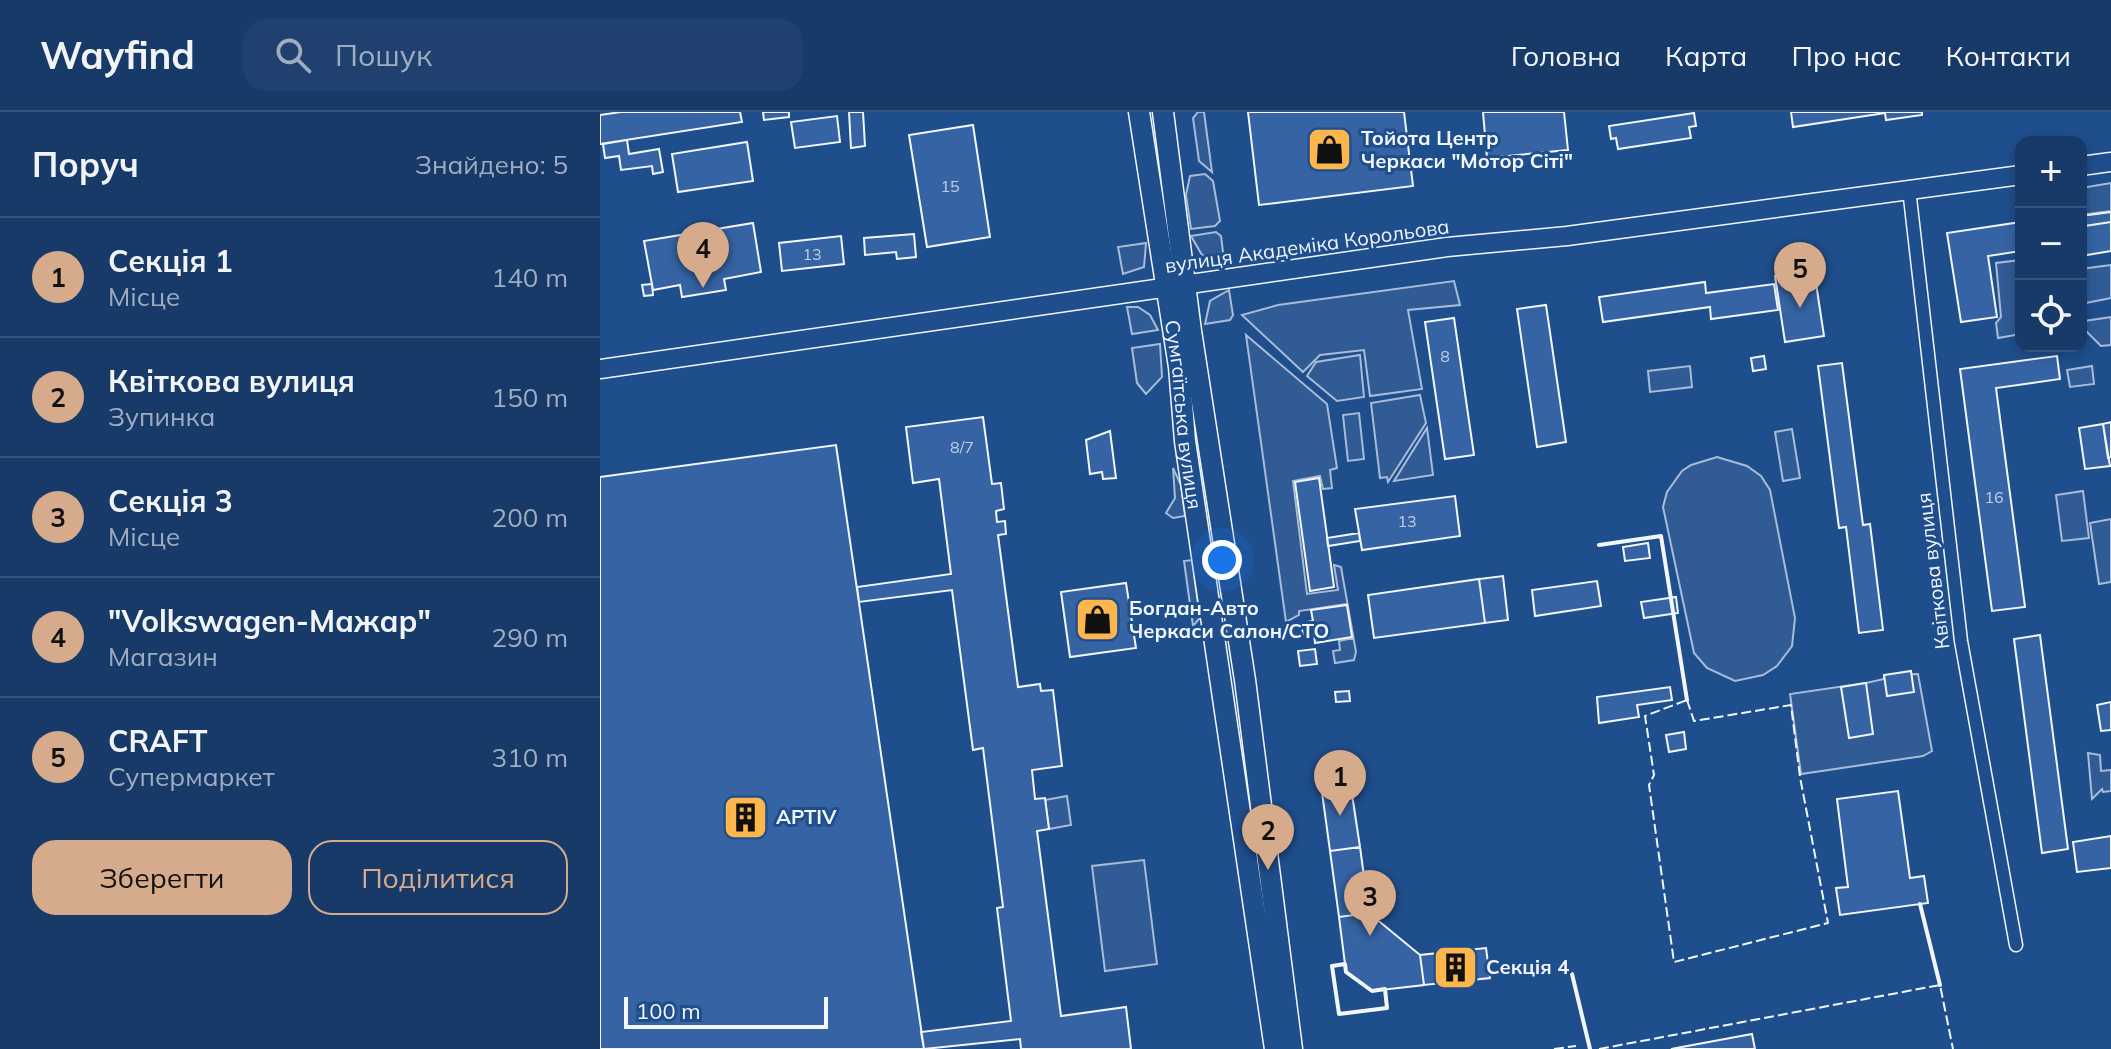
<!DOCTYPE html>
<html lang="uk">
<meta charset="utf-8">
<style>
body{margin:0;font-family:Mulish,sans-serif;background:#20416f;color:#f1f3f6}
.controls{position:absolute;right:24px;top:24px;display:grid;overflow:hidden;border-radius:16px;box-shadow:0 4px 12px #0003}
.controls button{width:72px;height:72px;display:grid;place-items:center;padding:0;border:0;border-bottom:2px solid #36547d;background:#173a69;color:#f1f3f6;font:40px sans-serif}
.scale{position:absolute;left:24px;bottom:20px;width:204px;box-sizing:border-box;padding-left:8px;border:4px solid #f2f6ff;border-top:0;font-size:22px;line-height:28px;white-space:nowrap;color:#f2f6ff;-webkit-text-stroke:6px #1f4e8c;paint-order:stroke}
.you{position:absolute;left:622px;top:448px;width:28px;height:28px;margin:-20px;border:6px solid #fff;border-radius:50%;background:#1a73e8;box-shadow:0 0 0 12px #1a73e833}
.badge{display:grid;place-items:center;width:52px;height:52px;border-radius:50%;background:#d6ab8b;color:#111;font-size:26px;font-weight:700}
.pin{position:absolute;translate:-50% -66px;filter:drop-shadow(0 2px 4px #0008)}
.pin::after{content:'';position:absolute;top:42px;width:28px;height:24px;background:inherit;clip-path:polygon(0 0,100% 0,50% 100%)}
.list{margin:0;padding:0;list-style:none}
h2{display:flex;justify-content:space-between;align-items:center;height:104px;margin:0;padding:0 32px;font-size:34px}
h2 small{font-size:26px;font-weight:400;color:#9eadc0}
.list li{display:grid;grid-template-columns:52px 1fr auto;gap:24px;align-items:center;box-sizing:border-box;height:120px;padding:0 32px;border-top:2px solid #36547d}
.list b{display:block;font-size:30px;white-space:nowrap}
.list p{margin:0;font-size:26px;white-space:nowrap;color:#9eadc0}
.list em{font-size:26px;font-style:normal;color:#9eadc0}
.actions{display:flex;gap:16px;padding:24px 32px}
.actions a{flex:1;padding:18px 0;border:2px solid #d6ab8b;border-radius:24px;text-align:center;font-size:28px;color:#d6ab8b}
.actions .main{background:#d6ab8b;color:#111}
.icon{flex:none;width:44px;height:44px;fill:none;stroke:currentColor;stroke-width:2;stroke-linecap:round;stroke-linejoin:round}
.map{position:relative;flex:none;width:1511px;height:937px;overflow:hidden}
header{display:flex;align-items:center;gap:48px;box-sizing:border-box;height:112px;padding:0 40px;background:#173a69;border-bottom:2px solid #36547d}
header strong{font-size:38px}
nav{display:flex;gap:44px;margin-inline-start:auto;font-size:28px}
.search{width:560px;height:72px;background:#20416f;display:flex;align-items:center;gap:20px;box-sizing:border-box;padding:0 28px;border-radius:24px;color:#9eadc0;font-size:30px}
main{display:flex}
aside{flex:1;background:#173a69}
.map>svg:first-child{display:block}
.built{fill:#305b95;stroke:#a8bbd7;stroke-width:2}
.building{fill:#3563a3;stroke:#f2f6ff;stroke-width:2}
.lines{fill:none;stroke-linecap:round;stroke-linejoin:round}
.street-casing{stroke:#f2f6ff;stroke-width:15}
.secondary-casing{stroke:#f2f6ff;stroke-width:21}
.primary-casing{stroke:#f2f6ff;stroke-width:23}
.street{stroke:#1f4e8c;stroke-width:12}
.secondary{stroke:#1f4e8c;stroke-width:18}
.primary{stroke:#1f4e8c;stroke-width:20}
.fence{stroke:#f2f6ff;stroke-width:2;stroke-dasharray:10 4;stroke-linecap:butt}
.wall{stroke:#f2f6ff;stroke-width:4}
.labels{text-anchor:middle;stroke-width:6;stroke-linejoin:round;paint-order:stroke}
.number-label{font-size:16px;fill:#c3d1e8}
.poi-label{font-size:20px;font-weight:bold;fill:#f2f6ff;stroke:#1f4e8c;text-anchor:start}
.street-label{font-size:20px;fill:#f2f6ff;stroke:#1f4e8c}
</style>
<header>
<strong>Wayfind</strong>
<div class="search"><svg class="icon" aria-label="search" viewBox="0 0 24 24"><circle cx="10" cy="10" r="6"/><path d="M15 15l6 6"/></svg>Пошук</div>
<nav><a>Головна</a><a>Карта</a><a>Про нас</a><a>Контакти</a></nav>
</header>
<main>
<aside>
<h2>Поруч<small>Знайдено: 5</small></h2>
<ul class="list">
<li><span class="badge">1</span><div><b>Секція 1</b><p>Місце</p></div><em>140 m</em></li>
<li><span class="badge">2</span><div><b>Квіткова вулиця</b><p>Зупинка</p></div><em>150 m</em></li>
<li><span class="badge">3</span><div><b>Секція 3</b><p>Місце</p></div><em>200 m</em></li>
<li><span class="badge">4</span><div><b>&quot;Volkswagen-Мажар&quot;</b><p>Магазин</p></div><em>290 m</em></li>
<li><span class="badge">5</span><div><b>CRAFT</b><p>Супермаркет</p></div><em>310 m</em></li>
</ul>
<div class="actions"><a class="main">Зберегти</a><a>Поділитися</a></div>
</aside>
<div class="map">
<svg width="1511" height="937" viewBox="0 0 1511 937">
<rect width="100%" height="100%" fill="#1f4e8c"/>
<path class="built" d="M 598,0 L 604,0 L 612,60 L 599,49 L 593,6 Z
M 605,62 L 613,69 L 620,109 L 615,114 L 591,117 L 586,83 L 590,64 Z
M 1511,71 L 1511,99 L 1481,103 L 1481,76 Z
M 616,120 L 621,124 L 624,148 L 602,143 L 591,124 Z
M 546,131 L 544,155 L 523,162 L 518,135 Z
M 1421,148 L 1421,222 L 1398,226 L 1396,211 L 1401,205 L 1396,151 Z
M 1511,153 L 1511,186 L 1481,192 L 1481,157 Z
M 854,169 L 860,193 L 808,198 L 822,277 L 770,284 L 764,238 L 720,243 L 703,260 L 642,203 L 678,193 Z
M 629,178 L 633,203 L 630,208 L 605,212 L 610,189 Z
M 1481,194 L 1484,209 L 1511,205 L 1511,233 L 1501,234 L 1481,214 Z
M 527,195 L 538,195 L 550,203 L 558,218 L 532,222 Z
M 646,223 L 727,292 L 737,356 L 730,358 L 732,376 L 723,377 L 720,364 L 693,369 L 707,482 L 738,478 L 734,453 L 741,455 L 756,540 L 754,548 L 735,551 L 733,539 L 740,538 L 739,529 L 753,526 L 747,492 L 699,499 L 699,503 L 686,510 Z
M 560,232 L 562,265 L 546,282 L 537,271 L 532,236 Z
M 760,243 L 764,285 L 737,289 L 707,264 L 716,250 Z
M 1090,254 L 1092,275 L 1050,280 L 1048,259 Z
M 1492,254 L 1494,272 L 1470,275 L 1467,258 Z
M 820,283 L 826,311 L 788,370 L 787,365 L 780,366 L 771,291 Z
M 759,301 L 764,347 L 748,349 L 743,303 Z
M 827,316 L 833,363 L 794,369 Z
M 1192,317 L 1200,366 L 1183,369 L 1175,320 Z
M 1117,345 L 1147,354 L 1161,364 L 1170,378 L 1195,506 L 1192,534 L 1177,554 L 1163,563 L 1135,569 L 1107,556 L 1094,541 L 1063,395 L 1067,380 L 1082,359 L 1091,353 Z
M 573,356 L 581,373 L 585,404 L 573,406 L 566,401 L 575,386 Z
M 1483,379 L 1489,426 L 1462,429 L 1456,383 Z
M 1511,407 L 1511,470 L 1499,472 L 1490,411 Z
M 592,448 L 600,506 L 593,514 L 584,449 Z
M 1318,562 L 1332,639 L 1323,644 L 1201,662 L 1190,582 L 1266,571 L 1284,567 L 1284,563 Z
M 1488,641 L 1500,643 L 1501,659 L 1511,658 L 1511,679 L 1503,680 L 1502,677 L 1492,687 Z
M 467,684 L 471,713 L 449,717 L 445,688 Z
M 544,748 L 557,852 L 505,859 L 492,754 Z"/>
<path class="building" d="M 21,0 L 140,0 L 142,10 L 0,32 L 0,3 Z
M 163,0 L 189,0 L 189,5 L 164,8 Z
M 249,0 L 263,0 L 265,34 L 251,36 Z
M 648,0 L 804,0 L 813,74 L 659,93 Z
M 883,0 L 964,0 L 968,38 L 887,46 Z
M 1191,0 L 1322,0 L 1322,3 L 1286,8 L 1285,1 L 1193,15 Z
M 1094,1 L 1096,14 L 1089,15 L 1091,26 L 1018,37 L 1016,26 L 1011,27 L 1009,14 Z
M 237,4 L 240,30 L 195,36 L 191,10 Z
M 373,13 L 390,125 L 327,135 L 309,23 Z
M 27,28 L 29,42 L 59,37 L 63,60 L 53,62 L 52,54 L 21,58 L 19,44 L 5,46 L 3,32 Z
M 147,30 L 153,69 L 78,80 L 72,42 Z
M 1511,100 L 1511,110 L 1485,114 L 1481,120 L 1481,104 Z
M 1421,110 L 1421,139 L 1388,144 L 1397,205 L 1361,210 L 1347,121 Z
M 1511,110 L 1511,139 L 1481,144 L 1481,120 L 1485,114 Z
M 153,111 L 161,160 L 124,167 L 126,178 L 82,185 L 80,173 L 53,178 L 44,129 Z
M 314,122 L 316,145 L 297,147 L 296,140 L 265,143 L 264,126 Z
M 241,124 L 244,152 L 182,159 L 179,131 Z
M 1214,158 L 1224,224 L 1185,230 L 1175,164 Z
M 1105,170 L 1106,181 L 1174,172 L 1178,198 L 1111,207 L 1110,195 L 1003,210 L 999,185 Z
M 52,172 L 53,183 L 44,184 L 42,173 Z
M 946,193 L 966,330 L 937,335 L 917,197 Z
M 854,206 L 874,343 L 845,347 L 825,210 Z
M 1164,244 L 1166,257 L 1153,259 L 1151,246 Z
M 1457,244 L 1460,267 L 1396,276 L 1425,495 L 1392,499 L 1360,257 Z
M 1242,251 L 1263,413 L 1270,412 L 1283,518 L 1259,521 L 1246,415 L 1239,416 L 1218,254 Z
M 383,305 L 392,372 L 401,371 L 404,397 L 396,399 L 397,410 L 405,409 L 406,422 L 398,423 L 418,575 L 440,572 L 441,579 L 453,578 L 462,654 L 432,658 L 435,687 L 445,686 L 449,717 L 437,719 L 461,904 L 526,895 L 531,937 L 421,937 L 420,927 L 324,937 L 321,920 L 411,909 L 397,796 L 403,795 L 383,636 L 373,638 L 352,478 L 259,490 L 257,475 L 351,462 L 339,367 L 313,371 L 306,315 Z
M 1511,310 L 1511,345 L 1508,346 L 1503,312 Z
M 1503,312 L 1510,354 L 1485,357 L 1479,316 Z
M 510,319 L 516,366 L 503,367 L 502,360 L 490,362 L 486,328 Z
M 236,333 L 324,937 L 0,937 L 0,365 Z
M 719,366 L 734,475 L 710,479 L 695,370 Z
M 855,384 L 860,424 L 762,438 L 755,397 Z
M 759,421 L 760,429 L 728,434 L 727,426 Z
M 1048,431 L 1050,446 L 1025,449 L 1023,435 Z
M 903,464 L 908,508 L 885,511 L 879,467 Z
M 879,467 L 885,511 L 774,526 L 768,483 Z
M 997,469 L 1001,494 L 935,504 L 932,478 Z
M 526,471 L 536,536 L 470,545 L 461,480 Z
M 1076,485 L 1078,501 L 1044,506 L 1041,490 Z
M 747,493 L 752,525 L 715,531 L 714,522 L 703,523 L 701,511 L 713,509 L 711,498 Z
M 1440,523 L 1468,737 L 1442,741 L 1414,527 Z
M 715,537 L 717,552 L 700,554 L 698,539 Z
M 1311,559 L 1314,580 L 1287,584 L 1284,563 Z
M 1266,571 L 1273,622 L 1249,626 L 1241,575 Z
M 1070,575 L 1072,588 L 1037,593 L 1039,605 L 999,611 L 997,585 Z
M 749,579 L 750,589 L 736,590 L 735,580 Z
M 1511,590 L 1511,618 L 1501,619 L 1497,593 Z
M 1084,620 L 1086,637 L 1069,640 L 1066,623 Z
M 750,669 L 760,735 L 730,739 L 721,673 Z
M 1298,679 L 1310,766 L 1324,764 L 1328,791 L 1240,803 L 1236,776 L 1248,775 L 1237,687 Z
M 1511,724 L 1511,756 L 1477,760 L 1473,730 Z
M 760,735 L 769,801 L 739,805 L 730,739 Z
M 769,801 L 820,843 L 824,873 L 772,879 L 746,860 L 739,805 Z
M 886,836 L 890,866 L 824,873 L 820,843 Z
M 1152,922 L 1155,937 L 1071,937 Z"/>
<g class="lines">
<defs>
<path id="street" d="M 1309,77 L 1361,529 L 1416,833"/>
<path id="secondary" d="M 1481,54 L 1511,50
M 0,257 L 847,135 L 967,124 L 1421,63"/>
<g id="primary">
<path id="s1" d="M 539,0 L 579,255 L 585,329 L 675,937"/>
<path d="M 563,0 L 591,219 L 645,568 L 692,937"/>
</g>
</defs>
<use href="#street" class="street-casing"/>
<use href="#secondary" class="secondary-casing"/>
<use href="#primary" class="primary-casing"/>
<use href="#street" class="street"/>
<use href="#secondary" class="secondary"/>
<use href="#primary" class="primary"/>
<path class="fence" d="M 1087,588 L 1094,609 L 1191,593 L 1200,665 L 1228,811 L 1074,850 L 1049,673 L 1054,663 L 1045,604 Z
M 954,937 L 976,934
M 999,937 L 1340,873 L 1353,937"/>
<path class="wall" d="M 999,433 L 1061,424 L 1087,588
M 1320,792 L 1340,873
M 745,852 L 746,860 L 772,879 L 785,877 L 787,896 L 739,902 L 732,854 Z
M 972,862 L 990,937"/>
</g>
<defs>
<symbol id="shop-square" viewBox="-11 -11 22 22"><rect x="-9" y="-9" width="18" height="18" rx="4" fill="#ffb74d" stroke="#1f4e8c"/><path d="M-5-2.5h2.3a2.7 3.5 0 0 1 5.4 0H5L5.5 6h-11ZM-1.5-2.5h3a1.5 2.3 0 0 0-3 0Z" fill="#111"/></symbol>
<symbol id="building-square" viewBox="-11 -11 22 22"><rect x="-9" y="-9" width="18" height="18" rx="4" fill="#ffb74d" stroke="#1f4e8c"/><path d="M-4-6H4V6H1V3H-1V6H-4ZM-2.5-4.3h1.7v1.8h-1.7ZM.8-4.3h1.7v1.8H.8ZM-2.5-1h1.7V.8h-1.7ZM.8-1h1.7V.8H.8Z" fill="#111"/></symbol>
</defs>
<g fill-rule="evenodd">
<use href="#shop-square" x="704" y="12" width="51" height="51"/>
<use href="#shop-square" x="472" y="482" width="51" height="51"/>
<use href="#building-square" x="120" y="680" width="51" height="51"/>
<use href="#building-square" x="830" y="830" width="51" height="51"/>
</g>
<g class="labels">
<g class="number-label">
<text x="350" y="80">15</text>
<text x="212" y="148">13</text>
<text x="845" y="250">8</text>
<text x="362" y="341">8/7</text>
<text x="1394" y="391">16</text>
<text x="807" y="415">13</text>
</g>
<g class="poi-label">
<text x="761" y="33">Тойота Центр<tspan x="761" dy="23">Черкаси "Мотор Сіті"</tspan></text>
<text x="529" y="503">Богдан-Авто<tspan x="529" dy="23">Черкаси Салон/СТО</tspan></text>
<text x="176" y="712">APTIV</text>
<text x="886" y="862">Секція 4</text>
</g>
<g class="street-label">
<text transform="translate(707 134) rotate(-8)" y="7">вулиця Академіка Корольова</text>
<text dy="7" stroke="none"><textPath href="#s1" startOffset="306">Сумгаїтська вулиця</textPath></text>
<text transform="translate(1333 459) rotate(-97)" y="7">Квіткова вулиця</text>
</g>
</g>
</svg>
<div class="controls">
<button>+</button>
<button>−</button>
<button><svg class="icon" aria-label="locate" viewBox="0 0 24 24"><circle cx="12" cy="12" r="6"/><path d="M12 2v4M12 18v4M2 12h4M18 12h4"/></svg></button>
</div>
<div class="scale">100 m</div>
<div class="you"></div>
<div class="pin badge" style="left:740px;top:704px">1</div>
<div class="pin badge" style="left:668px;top:758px">2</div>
<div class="pin badge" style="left:770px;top:824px">3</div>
<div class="pin badge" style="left:103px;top:176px">4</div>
<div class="pin badge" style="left:1200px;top:196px">5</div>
</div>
</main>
